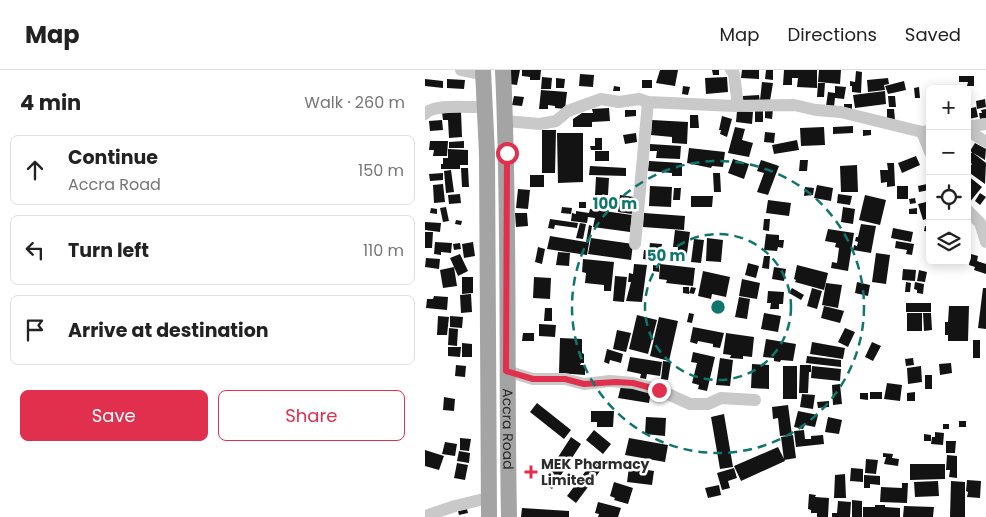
<!DOCTYPE html>
<meta charset="utf-8">
<style>
body{margin:0;font-family:Poppins,sans-serif;background:#f6f6f6;color:#222}
.controls{position:absolute;right:15px;top:15px;display:grid;overflow:hidden;border-radius:8px;box-shadow:0 2px 12px #0003}
.controls button{width:45px;height:45px;display:grid;place-items:center;padding:0;border:0;border-bottom:1px solid #e0e0e0;background:#fff;color:#222;font:25px sans-serif}
.stop{position:absolute;width:15px;height:15px;margin:-11px;border:4px solid #e1304d;border-radius:50%;background:#fff}
.stop.end{background:#e1304d;border-color:#fff;box-shadow:0 1px 5px #0008}
.list{margin:0;padding:0;list-style:none}
h2{display:flex;justify-content:space-between;align-items:center;height:65px;margin:0;padding:0 20px;font-size:21px}
h2 small{font-size:16px;font-weight:400;color:#767676}
.list li{display:grid;grid-template-columns:32px 1fr auto;gap:15px;align-items:center;box-sizing:border-box;height:70px;margin:0 10px 10px;padding:0 10px;border:1px solid #e0e0e0;border-radius:8px}
.list b{display:block;font-size:19px;white-space:nowrap}
.list p{margin:0;font-size:16px;white-space:nowrap;color:#767676}
.list em{font-size:16px;font-style:normal;color:#767676}
.actions{display:flex;gap:10px;padding:15px 20px}
.actions a{flex:1;padding:11px 0;border:1px solid #e1304d;border-radius:8px;text-align:center;font-size:18px;color:#e1304d}
.actions .main{background:#e1304d;color:#fff}
.icon{flex:none;width:28px;height:28px;fill:none;stroke:currentColor;stroke-width:2;stroke-linecap:round;stroke-linejoin:round}
.map{position:relative;flex:none;width:561px;height:447px;overflow:hidden}
header{display:flex;align-items:center;gap:30px;box-sizing:border-box;height:70px;padding:0 25px;background:#fff;border-bottom:1px solid #e0e0e0}
header strong{font-size:24px}
nav{display:flex;gap:28px;margin-inline-start:auto;font-size:18px}
main{display:flex}
aside{flex:1;background:#fff}
.map>svg:first-child{display:block}
.building{fill:#131313}
.lines{fill:none;stroke-linecap:round;stroke-linejoin:round}
.minor{stroke:#c9c9c9;stroke-width:12}
.major{stroke:#a4a4a4;stroke-width:16}
.route{stroke:#e1304d;stroke-width:6}
.ring{fill:none;stroke:#0f766e;stroke-width:2.5;stroke-dasharray:9 6}
.poi-dot{fill:#e1304d;stroke:#fff;stroke-width:2}
.labels{text-anchor:middle;stroke-width:5;stroke-linejoin:round;paint-order:stroke}
.street-label{font-size:14px;fill:#2c2c2c;stroke:#fff}
.poi-label{font-size:14px;font-weight:bold;fill:#2c2c2c;stroke:#fff;text-anchor:start}
.centre{fill:#0f766e;stroke:#fff;stroke-width:2.5}
.ring-label{font-size:15px;text-anchor:middle;font-weight:bold;fill:#0f766e;stroke:#fff;stroke-width:5;stroke-linejoin:round;paint-order:stroke}
</style>
<header>
<strong>Map</strong>
<nav><a>Map</a><a>Directions</a><a>Saved</a></nav>
</header>
<main>
<aside>
<h2>4 min<small>Walk · 260 m</small></h2>
<ul class="list">
<li><svg class="icon" aria-label="ahead" viewBox="0 0 24 24"><path d="M12 20V5M6 11l6-6 6 6"/></svg><div><b>Continue</b><p>Accra Road</p></div><em>150 m</em></li>
<li><svg class="icon" aria-label="left" viewBox="0 0 24 24"><path d="M17 20v-9H6M10 6l-5 5 5 5"/></svg><div><b>Turn left</b></div><em>110 m</em></li>
<li><svg class="icon" aria-label="arrive" viewBox="0 0 24 24"><path d="M6 21V4h12l-3 4 3 4H6"/></svg><div><b>Arrive at destination</b></div></li>
</ul>
<div class="actions"><a class="main">Save</a><a>Share</a></div>
</aside>
<div class="map">
<svg width="561" height="447" viewBox="0 0 561 447">
<rect width="100%" height="100%" fill="#fff"/>
<path class="building" d="M 86,0 L 95,0 L 92,15 L 84,14 Z
M 97,0 L 116,0 L 115,10 L 105,10 L 105,7 L 97,6 Z
M 235,0 L 253,0 L 250,16 L 231,13 Z
M 287,0 L 294,0 L 294,5 L 288,5 Z
M 317,0 L 334,0 L 334,9 L 316,8 Z
M 341,0 L 348,0 L 348,10 L 340,9 Z
M 359,0 L 392,0 L 392,18 L 372,17 L 373,8 L 367,8 L 367,15 L 358,15 Z
M 394,0 L 416,0 L 415,14 L 393,12 Z
M 431,1 L 437,2 L 436,23 L 427,22 L 427,16 L 425,16 L 425,11 L 430,12 Z
M 155,4 L 169,5 L 168,17 L 154,16 Z
M 534,6 L 549,6 L 549,16 L 542,16 L 543,12 L 534,12 Z
M 117,7 L 127,8 L 126,19 L 116,19 Z
M 302,7 L 303,22 L 281,24 L 280,8 Z
M 131,8 L 140,9 L 139,18 L 131,18 Z
M 463,8 L 464,14 L 459,15 L 460,20 L 443,22 L 442,10 Z
M 0,9 L 18,11 L 18,18 L 0,16 Z
M 22,9 L 40,10 L 39,19 L 22,18 Z
M 217,10 L 227,10 L 227,18 L 217,18 Z
M 479,11 L 481,20 L 463,24 L 460,16 Z
M 337,12 L 348,13 L 345,31 L 335,30 Z
M 393,13 L 400,13 L 399,27 L 392,27 Z
M 189,16 L 195,17 L 195,21 L 188,21 Z
M 258,16 L 265,17 L 263,25 L 257,24 Z
M 410,16 L 421,17 L 419,29 L 410,28 L 409,37 L 401,36 L 403,22 L 410,23 Z
M 494,17 L 495,28 L 490,28 L 489,18 Z
M 116,20 L 142,22 L 140,39 L 130,38 L 130,36 L 123,35 L 123,39 L 114,39 Z
M 460,21 L 461,34 L 430,38 L 428,25 Z
M 334,25 L 335,32 L 318,33 L 318,26 Z
M 89,26 L 99,27 L 97,36 L 87,35 Z
M 463,26 L 470,26 L 471,37 L 464,37 Z
M 560,29 L 561,37 L 552,39 L 551,31 Z
M 419,34 L 427,34 L 427,39 L 419,40 Z
M 551,37 L 553,47 L 544,49 L 542,39 Z
M 184,38 L 185,51 L 167,52 L 167,57 L 148,57 L 148,49 L 157,43 L 168,43 L 167,39 Z
M 340,38 L 348,39 L 347,49 L 340,48 Z
M 462,39 L 469,39 L 470,50 L 462,50 Z
M 561,39 L 561,48 L 555,49 L 554,43 L 557,43 L 556,40 Z
M 200,40 L 211,40 L 211,46 L 200,47 Z
M 36,41 L 37,67 L 24,68 L 23,50 L 18,50 L 17,42 Z
M 312,41 L 328,42 L 327,54 L 311,52 Z
M 330,41 L 338,41 L 338,52 L 330,52 Z
M 265,45 L 273,45 L 274,58 L 265,58 Z
M 297,46 L 307,49 L 302,67 L 295,64 L 296,60 L 294,60 Z
M 17,50 L 18,60 L 5,61 L 4,51 Z
M 227,50 L 263,52 L 262,74 L 247,73 L 247,67 L 226,65 Z
M 428,56 L 428,63 L 408,64 L 408,57 Z
M 310,57 L 320,59 L 317,70 L 328,73 L 324,87 L 303,83 Z
M 399,57 L 400,75 L 376,76 L 375,58 Z
M 117,60 L 131,60 L 130,103 L 117,103 Z
M 438,60 L 446,60 L 446,65 L 438,66 Z
M 340,62 L 350,63 L 349,73 L 339,72 Z
M 132,63 L 158,63 L 158,112 L 133,113 Z
M 211,63 L 212,72 L 200,74 L 198,65 Z
M 170,68 L 177,68 L 177,80 L 166,80 L 165,76 L 170,76 Z
M 372,70 L 374,80 L 349,84 L 347,75 Z
M 5,71 L 23,71 L 22,86 L 8,86 L 9,80 L 4,80 Z
M 39,71 L 39,78 L 24,78 L 24,72 Z
M 550,73 L 561,79 L 560,90 L 545,81 Z
M 225,74 L 256,76 L 255,89 L 231,88 L 232,81 L 225,81 Z
M 264,78 L 300,82 L 298,97 L 287,96 L 286,98 L 262,93 Z
M 23,79 L 43,80 L 43,95 L 35,95 L 35,99 L 16,99 L 16,94 L 18,94 L 18,88 L 23,88 Z
M 170,81 L 184,81 L 184,91 L 170,91 Z
M 547,82 L 561,93 L 560,114 L 542,101 L 547,94 L 542,90 Z
M 491,86 L 495,95 L 477,103 L 473,93 Z
M 308,89 L 324,94 L 319,109 L 303,103 Z
M 336,90 L 354,96 L 343,125 L 332,122 L 339,103 L 332,101 Z
M 375,90 L 383,90 L 382,101 L 374,101 Z
M 224,91 L 257,93 L 257,106 L 247,106 L 247,103 L 223,101 Z
M 462,93 L 469,93 L 470,116 L 462,117 L 462,112 L 456,113 L 455,100 L 463,100 Z
M 432,95 L 433,122 L 416,122 L 415,96 Z
M 165,96 L 201,98 L 201,106 L 164,105 Z
M 36,98 L 43,98 L 44,117 L 37,117 Z
M 26,100 L 29,122 L 21,123 L 19,101 Z
M 18,103 L 18,110 L 5,111 L 4,104 Z
M 288,103 L 295,103 L 296,122 L 289,122 Z
M 105,105 L 119,105 L 119,117 L 105,117 Z
M 542,105 L 557,117 L 544,133 L 542,131 L 542,115 L 544,113 L 542,111 Z
M 171,107 L 184,108 L 183,125 L 170,125 Z
M 18,114 L 20,132 L 9,133 L 8,115 Z
M 502,114 L 504,120 L 494,122 L 493,116 Z
M 392,115 L 408,118 L 406,131 L 389,128 Z
M 225,116 L 247,117 L 246,137 L 224,136 Z
M 472,116 L 483,116 L 483,129 L 472,129 Z
M 380,117 L 389,118 L 388,125 L 379,126 Z
M 249,118 L 256,118 L 255,130 L 248,130 Z
M 93,119 L 105,120 L 103,139 L 91,138 Z
M 555,123 L 561,127 L 555,135 L 550,131 Z
M 35,124 L 36,133 L 24,134 L 23,125 Z
M 413,124 L 427,126 L 425,135 L 412,133 Z
M 195,125 L 209,127 L 207,144 L 193,142 Z
M 440,125 L 461,130 L 455,155 L 434,150 Z
M 266,126 L 288,126 L 287,137 L 266,137 Z
M 490,128 L 491,133 L 485,134 L 484,129 Z
M 343,130 L 366,133 L 364,146 L 341,143 Z
M 505,131 L 505,148 L 498,150 L 493,134 Z
M 154,132 L 161,132 L 161,138 L 154,138 Z
M 21,137 L 24,151 L 18,152 L 15,138 Z
M 137,137 L 147,138 L 146,144 L 136,143 Z
M 418,137 L 430,139 L 428,154 L 416,152 Z
M 6,138 L 12,139 L 12,144 L 5,143 Z
M 492,138 L 492,144 L 484,144 L 484,139 Z
M 165,139 L 207,145 L 205,162 L 168,157 L 170,148 L 163,147 L 162,153 L 146,151 L 147,143 L 151,144 L 151,141 L 164,143 Z
M 90,143 L 102,143 L 103,156 L 91,157 Z
M 219,143 L 260,146 L 259,160 L 218,157 Z
M 125,149 L 153,153 L 152,158 L 130,155 L 129,159 L 123,158 Z
M 339,149 L 345,149 L 344,161 L 338,160 Z
M 31,150 L 37,151 L 36,155 L 30,154 Z
M 0,152 L 16,153 L 15,162 L 0,160 Z
M 155,153 L 161,154 L 158,169 L 151,168 Z
M 436,154 L 451,156 L 446,183 L 428,180 L 429,175 L 432,176 L 433,172 L 430,171 L 431,167 L 433,167 Z
M 164,155 L 167,156 L 162,185 L 122,179 L 125,166 L 161,172 Z
M 500,156 L 505,157 L 505,162 L 499,161 Z
M 468,158 L 488,162 L 486,172 L 466,168 Z
M 403,159 L 429,163 L 423,201 L 406,198 L 407,192 L 412,193 L 414,178 L 410,177 L 411,173 L 400,171 Z
M 250,160 L 265,162 L 261,190 L 252,189 L 253,177 L 248,177 Z
M 0,162 L 8,162 L 7,178 L 0,178 Z
M 341,164 L 354,165 L 354,170 L 359,170 L 358,178 L 353,177 L 352,181 L 339,180 Z
M 166,168 L 208,174 L 206,190 L 163,184 Z
M 282,168 L 298,170 L 296,192 L 281,191 Z
M 269,169 L 279,170 L 276,193 L 266,192 Z
M 471,171 L 489,174 L 487,185 L 481,184 L 482,180 L 470,178 Z
M 10,172 L 27,173 L 26,183 L 16,182 L 16,185 L 9,184 Z
M 48,172 L 50,186 L 39,188 L 37,174 Z
M 35,173 L 36,179 L 29,180 L 28,174 Z
M 225,173 L 237,174 L 235,191 L 218,189 L 219,180 L 224,181 Z
M 113,177 L 120,179 L 117,194 L 110,192 Z
M 133,182 L 145,183 L 144,196 L 131,195 Z
M 451,183 L 465,185 L 461,214 L 447,212 Z
M 35,184 L 43,201 L 33,206 L 25,188 Z
M 546,184 L 553,186 L 552,191 L 561,194 L 561,204 L 549,200 L 550,197 L 544,195 Z
M 339,186 L 345,186 L 344,199 L 337,198 Z
M 1,188 L 15,189 L 14,199 L 0,197 Z
M 158,189 L 189,192 L 186,221 L 179,221 L 179,215 L 160,213 L 161,203 L 157,202 Z
M 323,193 L 334,196 L 331,208 L 320,205 Z
M 209,194 L 222,195 L 217,232 L 201,231 L 206,212 L 203,212 L 204,203 L 208,204 Z
M 235,194 L 270,198 L 268,216 L 241,213 L 242,210 L 234,209 Z
M 228,195 L 234,196 L 234,202 L 228,201 Z
M 372,195 L 403,203 L 399,220 L 370,212 L 371,210 L 369,209 Z
M 29,197 L 32,216 L 18,218 L 15,200 Z
M 349,197 L 361,199 L 359,211 L 347,209 Z
M 478,199 L 491,200 L 490,211 L 477,210 Z
M 494,200 L 502,202 L 500,212 L 492,211 Z
M 278,201 L 305,207 L 301,227 L 287,224 L 286,229 L 273,226 Z
M 190,206 L 202,207 L 199,232 L 188,231 Z
M 37,207 L 48,207 L 48,223 L 37,224 Z
M 109,207 L 126,208 L 125,229 L 108,228 Z
M 317,209 L 335,213 L 332,229 L 314,226 Z
M 432,212 L 445,215 L 443,226 L 430,223 Z
M 481,212 L 486,213 L 485,222 L 480,222 Z
M 490,212 L 499,214 L 498,224 L 492,223 L 492,220 L 489,219 Z
M 401,213 L 417,215 L 413,238 L 397,235 Z
M 258,217 L 264,217 L 264,224 L 258,223 Z
M 266,217 L 271,218 L 269,224 L 264,223 Z
M 367,218 L 379,225 L 376,230 L 364,223 Z
M 387,218 L 397,221 L 392,239 L 382,236 Z
M 558,218 L 561,218 L 561,259 L 553,258 Z
M 343,221 L 359,222 L 358,234 L 354,234 L 354,239 L 345,239 L 346,233 L 342,233 Z
M 46,224 L 47,242 L 36,243 L 35,225 Z
M 9,226 L 23,227 L 22,240 L 1,238 L 2,229 L 8,229 Z
M 314,227 L 325,229 L 322,249 L 310,247 Z
M 481,233 L 506,233 L 506,242 L 481,242 Z
M 399,236 L 419,241 L 415,253 L 396,248 Z
M 524,236 L 544,236 L 543,271 L 523,271 L 523,265 L 520,265 L 520,252 L 523,252 Z
M 120,238 L 127,238 L 127,251 L 119,251 Z
M 264,243 L 269,244 L 267,253 L 262,252 Z
M 339,243 L 356,246 L 353,262 L 336,259 Z
M 482,243 L 497,243 L 497,261 L 482,261 Z
M 498,243 L 506,243 L 507,260 L 499,261 Z
M 212,245 L 232,250 L 223,284 L 204,279 Z
M 13,246 L 24,247 L 22,265 L 12,265 Z
M 25,246 L 38,247 L 37,258 L 25,257 Z
M 234,247 L 253,251 L 244,291 L 225,286 Z
M 114,254 L 131,255 L 130,267 L 114,266 Z
M 268,257 L 299,263 L 295,278 L 288,277 L 288,274 L 273,271 L 272,274 L 265,272 Z
M 24,258 L 33,259 L 32,276 L 23,275 Z
M 420,258 L 430,262 L 423,277 L 413,272 Z
M 192,260 L 206,263 L 201,282 L 188,279 Z
M 98,263 L 109,263 L 109,271 L 97,271 Z
M 301,263 L 329,267 L 327,287 L 318,286 L 318,289 L 305,288 L 306,285 L 298,284 Z
M 135,268 L 157,269 L 157,283 L 159,284 L 159,293 L 156,293 L 155,295 L 160,295 L 160,305 L 134,303 Z
M 341,269 L 371,274 L 368,291 L 356,290 L 355,292 L 349,291 L 349,288 L 338,287 Z
M 548,270 L 555,270 L 555,288 L 548,288 Z
M 387,272 L 420,278 L 418,289 L 385,284 Z
M 447,272 L 456,276 L 448,291 L 440,287 Z
M 37,273 L 47,274 L 47,287 L 37,287 Z
M 23,277 L 36,277 L 35,287 L 23,286 Z
M 182,279 L 198,284 L 196,293 L 185,290 L 184,294 L 179,292 Z
M 268,282 L 290,287 L 282,321 L 273,319 L 274,315 L 267,313 L 272,293 L 266,292 Z
M 382,286 L 416,290 L 416,297 L 381,293 Z
M 205,287 L 237,292 L 235,306 L 222,304 L 221,309 L 215,308 L 216,304 L 202,301 Z
M 295,288 L 308,290 L 305,316 L 291,315 Z
M 488,288 L 489,295 L 481,296 L 480,289 Z
M 238,291 L 246,292 L 243,310 L 236,309 Z
M 526,293 L 527,303 L 515,305 L 514,294 Z
M 327,294 L 344,295 L 344,319 L 326,318 Z
M 31,295 L 41,296 L 40,307 L 30,306 Z
M 375,295 L 386,295 L 386,302 L 384,302 L 383,323 L 374,323 Z
M 358,296 L 372,296 L 372,329 L 358,329 Z
M 387,296 L 416,299 L 415,311 L 386,308 Z
M 496,296 L 497,312 L 483,314 L 482,298 Z
M 500,305 L 507,305 L 507,319 L 500,319 Z
M 462,313 L 477,315 L 475,331 L 459,329 Z
M 415,314 L 417,334 L 408,335 L 407,315 Z
M 196,316 L 226,321 L 224,333 L 193,328 Z
M 445,322 L 457,322 L 457,329 L 445,329 Z
M 490,322 L 490,331 L 482,331 L 482,323 Z
M 435,323 L 443,323 L 443,330 L 435,329 Z
M 377,324 L 390,325 L 388,339 L 375,337 Z
M 19,327 L 30,329 L 29,341 L 18,340 Z
M 404,331 L 404,337 L 393,338 L 392,332 Z
M 112,333 L 146,360 L 139,369 L 105,342 Z
M 363,335 L 367,365 L 355,366 L 353,348 L 348,349 L 347,337 Z
M 166,341 L 189,341 L 188,357 L 172,357 L 172,352 L 166,352 Z
M 373,341 L 393,345 L 390,357 L 380,355 L 378,359 L 369,357 Z
M 299,344 L 308,397 L 295,399 L 286,347 Z
M 221,347 L 241,348 L 240,366 L 220,364 Z
M 403,347 L 417,350 L 414,364 L 400,362 Z
M 534,351 L 541,351 L 541,357 L 534,357 Z
M 518,354 L 524,354 L 524,359 L 518,359 Z
M 169,360 L 186,374 L 178,384 L 161,370 Z
M 379,360 L 380,369 L 386,369 L 386,366 L 398,365 L 399,374 L 371,377 L 369,361 Z
M 510,362 L 519,363 L 518,375 L 506,374 L 507,367 L 510,367 Z
M 499,364 L 506,365 L 506,371 L 499,371 Z
M 368,365 L 371,388 L 359,390 L 356,367 Z
M 146,367 L 156,374 L 127,419 L 117,412 Z
M 35,368 L 46,369 L 44,381 L 35,380 Z
M 204,368 L 243,375 L 240,392 L 200,385 Z
M 521,371 L 531,371 L 530,383 L 521,383 Z
M 20,372 L 32,374 L 30,386 L 17,384 Z
M 353,377 L 360,391 L 316,411 L 309,396 Z
M 0,380 L 19,386 L 14,400 L 0,396 Z
M 34,381 L 45,383 L 44,393 L 32,391 Z
M 458,383 L 468,384 L 467,388 L 474,389 L 473,396 L 459,394 L 461,387 L 458,387 Z
M 522,385 L 532,386 L 532,408 L 524,407 L 525,400 L 521,400 Z
M 441,389 L 453,390 L 451,404 L 440,403 Z
M 169,390 L 178,397 L 151,433 L 142,426 Z
M 32,393 L 43,395 L 40,410 L 29,408 Z
M 485,394 L 520,394 L 520,409 L 485,410 Z
M 204,397 L 229,401 L 227,415 L 202,412 Z
M 309,398 L 312,408 L 303,411 L 305,418 L 297,420 L 292,403 Z
M 426,398 L 438,399 L 438,412 L 425,411 Z
M 420,404 L 421,428 L 409,428 L 410,405 Z
M 439,405 L 455,406 L 455,415 L 445,414 L 445,418 L 439,418 Z
M 542,410 L 556,411 L 555,428 L 542,427 L 543,422 L 541,421 Z
M 513,411 L 514,426 L 490,427 L 489,412 Z
M 526,411 L 540,412 L 540,447 L 525,447 Z
M 189,412 L 208,418 L 203,434 L 189,430 L 190,428 L 185,426 Z
M 477,413 L 483,413 L 482,433 L 455,432 L 456,417 L 477,418 Z
M 294,415 L 296,425 L 283,428 L 280,418 Z
M 384,424 L 391,425 L 390,427 L 404,428 L 403,447 L 392,447 L 392,443 L 386,443 L 386,440 L 383,439 Z
M 427,430 L 437,431 L 437,447 L 427,447 Z
M 413,431 L 426,432 L 425,447 L 407,447 L 407,443 L 412,443 Z
M 173,432 L 196,438 L 193,447 L 173,447 L 174,444 L 170,443 Z
M 450,435 L 460,435 L 460,437 L 475,438 L 475,447 L 438,447 L 438,437 L 450,437 Z
M 479,436 L 509,437 L 508,447 L 478,447 Z
M 97,438 L 144,441 L 144,447 L 96,447 Z
M 42,439 L 43,443 L 34,445 L 33,441 Z"/>
<g class="lines">
<path class="minor" d="M 36,0 L 59,5
M 306,0 L 309,4 L 313,36
M 0,44 C 9,33 45,38 60,37
M 80,51 L 115,54 L 131,51 L 143,41 L 176,29 L 194,32 L 214,29 L 223,32 L 309,36 L 369,35 L 391,40 L 416,42 L 497,62 L 505,61
M 542,57 L 561,54
M 542,60 L 561,72
M 497,62 L 505,82
M 542,140 L 555,153 L 561,172
M 210,174 L 223,32
M 81,301 L 108,309 L 140,309 L 159,314 L 185,311 L 208,313 L 234,320 L 265,334 L 283,334 L 296,328 L 330,330
M 0,446 L 30,436 L 63,428"/>
<g class="major">
<path d="M 58,0 L 62,84 L 64,447"/>
<path id="s1" d="M 78,0 C 85,149 81,298 84,447"/>
</g>
</g>
<g class="lines">
<path class="route" d="M 82,83 L 81,301 L 108,309 L 140,309 L 159,314 L 191,312 L 208,313 L 234,320"/>
</g>
<g class="ring">
<circle cx="293" cy="237" r="73"/>
<circle cx="293" cy="237" r="146"/>
</g>
<path class="poi-dot" d="M103.5 394.5h5v5h5v5h-5v5h-5v-5h-5v-5h5z"/>
<g class="labels">
<g class="street-label">
<text dy="5" stroke="none"><textPath href="#s1" startOffset="359">Accra Road</textPath></text>
</g>
<g class="poi-label">
<text x="116" y="399">MEK Pharmacy<tspan x="116" dy="16">Limited</tspan></text>
</g>
</g>
<circle cx="293" cy="237" r="8" class="centre"/>
<g class="ring-label">
<text x="190" y="139">100 m</text>
<text x="241" y="191">50 m</text>
</g>
</svg>
<div class="controls">
<button>+</button>
<button>−</button>
<button><svg class="icon" aria-label="locate" viewBox="0 0 24 24"><circle cx="12" cy="12" r="6"/><path d="M12 2v4M12 18v4M2 12h4M18 12h4"/></svg></button>
<button><svg class="icon" aria-label="layers" viewBox="0 0 24 24"><path d="M12 4l9 5-9 5-9-5zM3 14l9 5 9-5"/></svg></button>
</div>
<div class="stop" style="left:82px;top:83px"></div>
<div class="stop end" style="left:234px;top:320px"></div>
</div>
</main>
